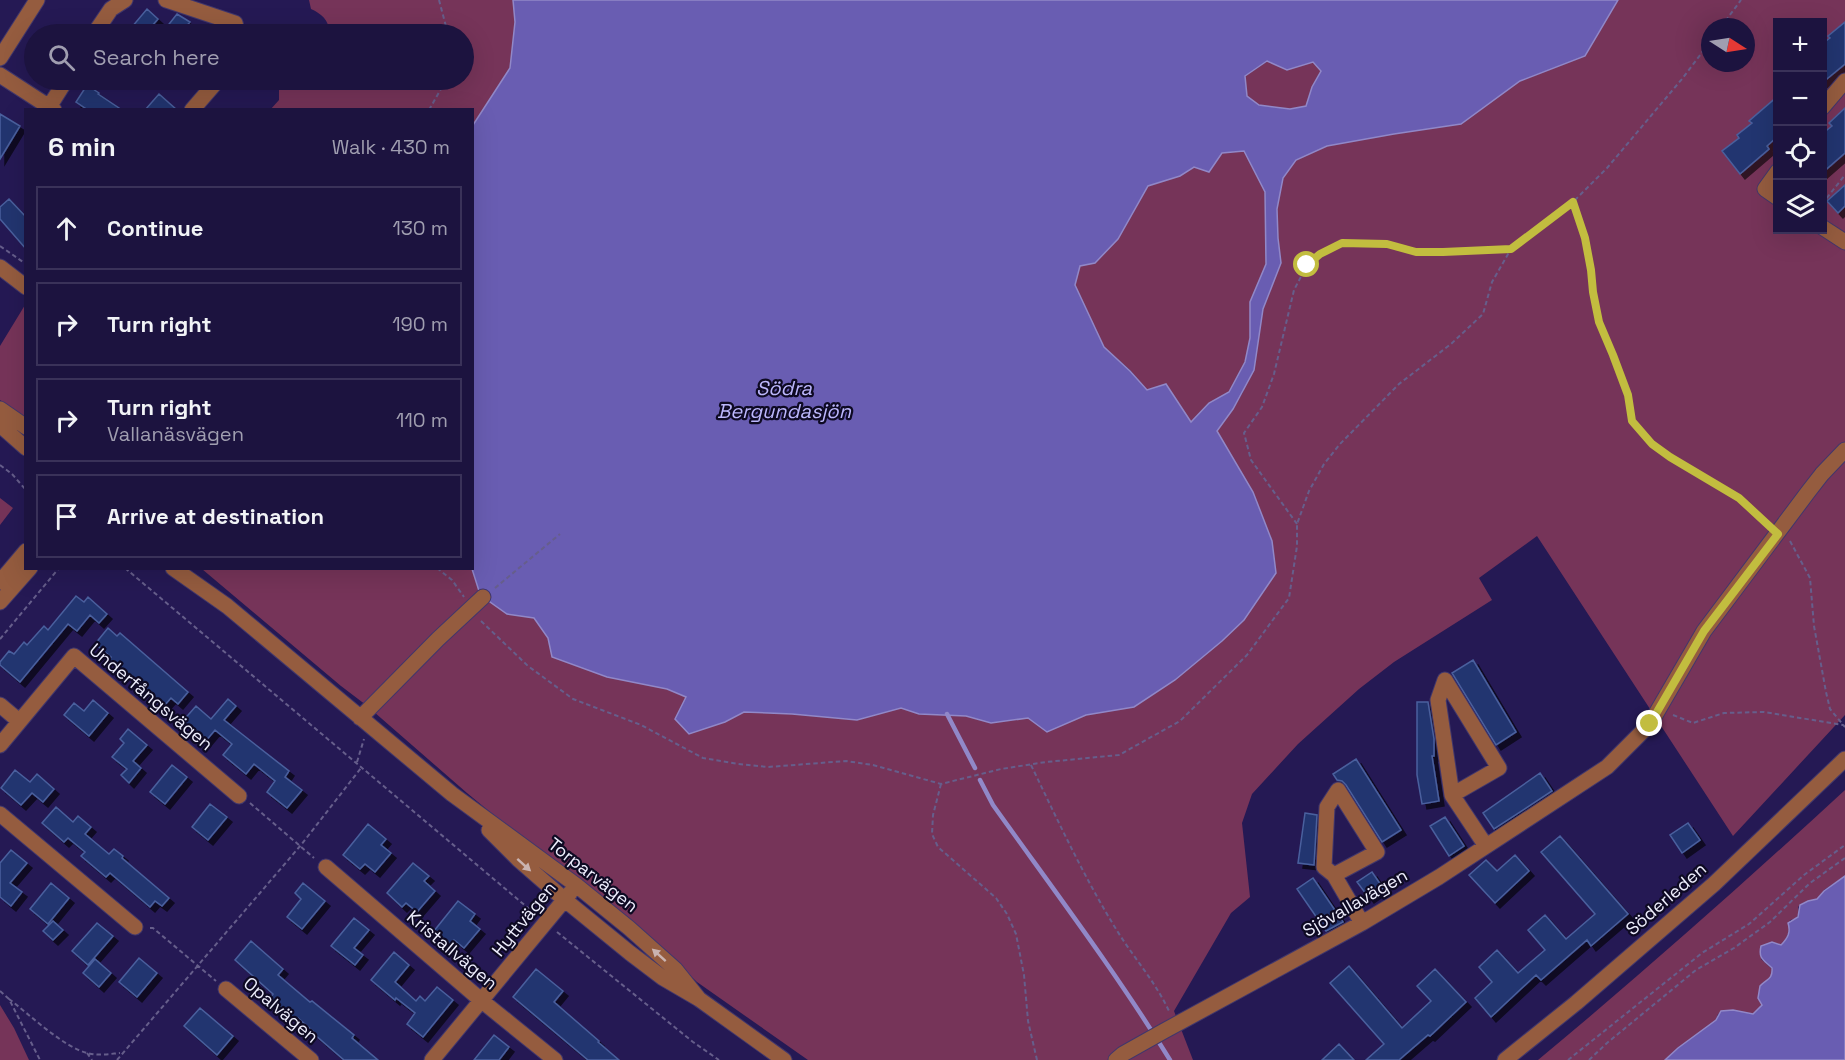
<!DOCTYPE html>
<meta charset="utf-8">
<style>
body{margin:0;font-family:"Space Grotesk",sans-serif;background:#29204a;color:#f1f3f6}
.controls{position:absolute;right:18px;top:18px;display:grid;overflow:hidden;border-radius:0px;box-shadow:0 6px 24px #0002}
.controls button{width:54px;height:54px;display:grid;place-items:center;padding:0;border:0;border-bottom:2px solid #3a3259;background:#1c133f;color:#f1f3f6;font:30px sans-serif}
.compass{position:absolute;left:1701px;top:18px;width:54px;height:54px;border-radius:50%;background:#1c133f;box-shadow:0 6px 24px #0002;rotate:102deg}
.stop{position:absolute;width:18px;height:18px;margin:-14px;border:4px solid #c2bd3f;border-radius:50%;background:#fff}
.stop.end{background:#c2bd3f;border-color:#fff;box-shadow:0 2px 6px #0008}
.list{margin:0;padding:0;list-style:none}
h2{display:flex;justify-content:space-between;align-items:center;height:78px;margin:0;padding:0 24px;font-size:26px}
h2 small{font-size:20px;font-weight:400;color:#a09eb0}
.list li{display:grid;grid-template-columns:39px 1fr auto;gap:18px;align-items:center;box-sizing:border-box;height:84px;margin:0 12px 12px;padding:0 12px;border:2px solid #3a3259;border-radius:0px}
.list b{display:block;font-size:22px;white-space:nowrap}
.list p{margin:0;font-size:20px;white-space:nowrap;color:#a09eb0}
.list em{font-size:20px;font-style:normal;color:#a09eb0}
.icon{flex:none;width:33px;height:33px;fill:none;stroke:currentColor;stroke-width:2;stroke-linecap:round;stroke-linejoin:round}
.map{position:relative;flex:none;width:1845px;height:1060px;overflow:hidden}
.search{position:absolute;background:#1c133f;box-shadow:0 6px 24px #0002;left:24px;top:24px;width:450px;height:66px;display:flex;align-items:center;gap:15px;box-sizing:border-box;padding:0 21px;border-radius:33px;color:#a09eb0;font-size:22px}
.panel{position:absolute;background:#1c133f;box-shadow:0 6px 24px #0002;left:24px;top:108px;width:450px;height:462px;border-radius:0px}
.map>svg:first-child{display:block}
.green{fill:#763459;fill-rule:evenodd}
.water{fill:#695db2;stroke:#9188c8;stroke-width:1.5;fill-rule:evenodd}
.lines{fill:none;stroke-linecap:round;stroke-linejoin:round}
.stream{stroke:#9188c8;stroke-width:4.5}
.building{fill:#243670;stroke:#4a609e;stroke-width:1.5;filter:url(#shadow)}
.minor-casing{stroke:#41376c;stroke-width:17}
.path{stroke:#665e8b;stroke-width:2;stroke-dasharray:4.5 3;stroke-linecap:butt}
.minor{stroke:#955c3f;stroke-width:15}
.oneway{fill:#cab3b0}
.route{stroke:#c2bd3f;stroke-width:8}
.labels{text-anchor:middle;stroke-width:4.5;stroke-linejoin:round;paint-order:stroke}
.street-label{font-size:18px;fill:#ededfc;stroke:#0e0a23}
.water-label{font-size:20px;font-style:italic;fill:#bcb7fc;stroke:#0e0a23}
</style>
<div class="map">
<svg width="1845" height="1060" viewBox="0 0 1845 1060">
<defs>
<filter id="shadow"><feDropShadow dx="5" dy="5" stdDeviation="0" flood-color="#0009"/></filter>
</defs>
<rect width="100%" height="100%" fill="#251954"/>
<path class="green" d="M 309,0 L 513,0 L 515,22 L 510,68 L 473,125 L 472,110 L 270,110 L 279,100 L 279,85 L 282,80 L 464,80 L 464,34 L 329,34 C 330,21 322,14 311,9 Z
M 1618,0 L 1845,0 L 1845,715 L 1733,836 L 1537,536 L 1479,578 L 1492,600 L 1394,662 L 1359,689 L 1298,744 L 1252,794 L 1242,823 L 1250,897 L 1231,913 L 1174,1011 L 1193,1060 L 808,1060 L 697,982 L 640,929 L 525,841 L 467,793 L 366,705 L 341,686 L 202,569 L 472,569 L 479,591 L 507,614 L 534,617 L 548,638 L 607,677 L 667,689 L 687,697 L 725,722 L 744,712 L 792,714 L 857,720 L 901,708 L 919,714 L 966,716 L 991,723 L 1028,718 L 1047,732 L 1086,715 L 1134,707 L 1175,680 L 1222,641 L 1244,620 L 1276,573 L 1272,541 L 1253,492 L 1217,431 L 1233,409 L 1243,392 L 1259,333 L 1263,309 L 1281,263 L 1278,238 L 1277,209 L 1283,178 L 1296,160 L 1327,146 L 1394,134 L 1461,124 L 1520,81 L 1585,56 ZM 1778,22 L 1822,22 L 1822,230 L 1778,230 ZM 1710,27 L 1746,27 L 1746,63 L 1710,63 Z
M 1268,61 L 1287,70 L 1313,62 L 1321,71 L 1312,87 L 1306,106 L 1290,109 L 1259,105 L 1247,96 L 1245,76 Z
M 1244,150 L 1265,192 L 1266,264 L 1250,302 L 1250,338 L 1245,362 L 1229,392 L 1209,403 L 1191,422 L 1181,408 L 1147,390 L 1130,370 L 1104,347 L 1075,285 L 1080,266 L 1118,239 L 1148,186 L 1180,176 L 1194,167 L 1222,153 Z
M 25,305 L 25,418 L 0,400 L 0,346 Z
M 0,498 L 13,508 L 0,525 Z
M 1845,790 L 1845,876 L 1824,890 L 1820,898 L 1803,903 L 1798,907 L 1799,913 L 1796,919 L 1790,920 C 1789,931 1789,937 1781,945 L 1772,942 L 1761,955 L 1761,959 L 1772,969 L 1771,978 L 1767,981 L 1762,983 C 1762,996 1765,1007 1753,1014 L 1733,1010 L 1718,1014 L 1716,1020 L 1678,1048 L 1665,1060 L 1538,1060 C 1643,973 1745,882 1845,790 Z
M 0,1005 L 14,1028 L 29,1060 L 0,1060 Z"/>
<path class="water" d="M 513,0 L 1618,0 L 1585,56 L 1520,81 L 1461,124 L 1394,134 L 1327,146 L 1296,160 L 1283,178 L 1277,209 L 1278,238 L 1281,263 L 1263,309 L 1254,370 L 1233,409 L 1217,431 L 1253,492 L 1272,541 L 1276,573 L 1244,620 L 1222,641 L 1175,680 L 1134,707 L 1086,715 L 1047,732 L 1028,718 L 991,723 L 966,716 L 919,714 L 901,708 L 857,720 L 792,714 L 744,712 L 725,722 L 689,734 L 675,719 L 686,697 L 667,689 L 607,677 L 552,657 L 548,638 L 534,618 L 507,614 L 483,597 L 479,591 L 472,569 L 473,125 L 510,68 L 515,22 ZM 1267,61 L 1287,70 L 1313,62 L 1321,71 L 1312,87 L 1306,106 L 1290,109 L 1259,105 L 1247,96 L 1245,76 ZM 1244,151 L 1265,192 L 1266,264 L 1250,302 L 1250,338 L 1245,362 L 1229,392 L 1209,403 L 1191,422 L 1166,384 L 1147,390 L 1130,371 L 1104,347 L 1075,285 L 1080,266 L 1095,263 L 1118,239 L 1148,186 L 1180,176 L 1194,167 L 1209,172 L 1222,153 Z
M 1845,876 L 1845,1060 L 1665,1060 L 1678,1048 L 1716,1020 L 1721,1011 L 1733,1010 L 1753,1014 L 1762,1005 L 1758,998 L 1760,986 C 1766,979 1773,980 1772,968 C 1764,960 1758,959 1761,946 L 1772,942 L 1781,945 C 1788,938 1791,932 1788,923 L 1798,917 L 1800,905 L 1808,901 L 1817,899 L 1824,891 Z"/>
<g class="lines">
<path class="stream" d="M 947,714 L 975,768
M 980,780 L 993,805 C 1053,889 1116,972 1170,1060"/>
</g>
<path class="building" d="M 147,9 L 158,19 L 145,34 L 126,34 Z
M 177,14 L 190,22 L 180,34 L 173,34 L 166,28 Z
M 1845,22 L 1845,64 L 1822,83 L 1822,44 L 1830,38 L 1828,36 Z
M 87,85 L 99,93 L 98,94 L 122,110 L 88,110 L 76,102 Z
M 159,94 L 177,110 L 145,110 Z
M 1778,96 L 1778,136 L 1767,146 L 1769,149 L 1740,174 L 1722,151 L 1739,138 L 1737,135 L 1752,123 L 1749,121 Z
M 1845,108 L 1845,153 L 1822,173 L 1822,134 L 1832,126 L 1829,123 Z
M 0,114 L 20,126 L 0,159 Z
M 1845,185 L 1845,206 L 1838,213 L 1827,201 Z
M 9,199 L 26,217 L 26,249 L 0,219 L 0,207 Z
M 76,596 L 84,602 L 88,597 L 107,614 L 99,623 L 90,615 L 77,631 L 68,624 L 20,682 L 0,665 L 0,662 L 9,651 L 14,654 L 24,642 L 27,645 L 44,626 L 48,630 Z
M 108,628 L 117,636 L 120,633 L 188,692 L 178,704 L 171,698 L 163,707 L 108,660 L 111,657 L 95,644 Z
M 1473,660 L 1516,732 L 1496,745 L 1452,673 Z
M 228,699 L 236,706 L 224,720 L 289,771 L 285,777 L 302,790 L 287,808 L 267,792 L 275,781 L 254,764 L 246,774 L 223,755 L 232,744 L 215,730 L 205,742 L 182,722 L 196,706 L 211,719 Z
M 93,700 L 108,713 L 89,736 L 64,715 L 74,703 L 84,711 Z
M 1417,702 L 1428,702 L 1434,739 L 1434,756 L 1432,756 L 1439,801 L 1422,804 L 1417,775 Z
M 128,729 L 147,745 L 133,761 L 141,768 L 129,783 L 121,775 L 127,769 L 112,757 L 124,743 L 120,739 Z
M 1356,759 L 1401,830 L 1382,842 L 1346,785 L 1342,781 L 1337,780 L 1333,774 Z
M 172,765 L 187,777 L 165,804 L 150,792 Z
M 15,770 L 30,782 L 37,774 L 54,789 L 43,802 L 32,793 L 21,805 L 1,788 Z
M 1540,773 L 1552,791 L 1494,829 L 1483,813 Z
M 210,804 L 227,817 L 208,840 L 192,827 Z
M 56,807 L 73,822 L 78,816 L 91,827 L 85,834 L 109,854 L 114,849 L 123,856 L 122,858 L 169,898 L 162,906 L 155,901 L 150,907 L 110,873 L 106,877 L 81,856 L 85,852 L 68,838 L 64,842 L 42,823 Z
M 1305,813 L 1317,815 L 1314,865 L 1298,863 Z
M 1445,817 L 1464,846 L 1449,856 L 1430,826 Z
M 1688,823 L 1700,840 L 1682,853 L 1670,835 Z
M 368,824 L 386,839 L 381,845 L 391,853 L 375,872 L 365,864 L 360,869 L 343,855 Z
M 1560,836 L 1628,914 L 1591,946 L 1587,940 L 1541,980 L 1536,975 L 1491,1017 L 1475,998 L 1492,982 L 1479,967 L 1497,950 L 1518,973 L 1545,950 L 1528,930 L 1545,915 L 1566,939 L 1595,914 L 1541,852 Z
M 11,850 L 27,863 L 10,883 L 22,892 L 11,906 L 0,897 L 0,863 Z
M 1515,855 L 1529,871 L 1495,903 L 1469,875 L 1486,860 L 1497,871 Z
M 413,863 L 429,876 L 424,881 L 435,891 L 417,912 L 406,903 L 402,907 L 387,893 Z
M 1372,872 L 1383,888 L 1369,898 L 1357,882 Z
M 1313,878 L 1343,922 L 1326,931 L 1297,889 Z
M 51,883 L 69,898 L 48,924 L 30,909 Z
M 303,883 L 325,901 L 302,929 L 287,917 L 301,899 L 295,893 Z
M 458,901 L 475,914 L 470,921 L 480,929 L 464,948 L 454,940 L 450,944 L 434,931 Z
M 354,918 L 369,930 L 354,948 L 363,955 L 355,965 L 331,946 Z
M 53,921 L 63,930 L 53,940 L 43,931 Z
M 97,923 L 113,936 L 88,965 L 72,951 Z
M 251,941 L 283,969 L 278,975 L 310,1002 L 312,1001 L 354,1035 L 352,1038 L 378,1060 L 344,1060 L 314,1034 L 315,1033 L 298,1018 L 296,1020 L 270,998 L 273,994 L 235,960 Z
M 394,952 L 409,965 L 395,982 L 416,1001 L 420,996 L 425,1001 L 437,987 L 453,1000 L 423,1037 L 407,1024 L 415,1013 L 396,998 L 395,1000 L 371,980 Z
M 139,958 L 157,973 L 137,997 L 119,982 Z
M 95,959 L 111,973 L 99,987 L 83,973 Z
M 1349,966 L 1402,1028 L 1431,1001 L 1417,986 L 1435,969 L 1466,1002 L 1430,1036 L 1428,1035 L 1399,1060 L 1366,1060 L 1384,1044 L 1330,983 Z
M 536,969 L 563,991 L 554,1002 L 599,1041 L 598,1042 L 619,1060 L 588,1060 L 513,997 Z
M 200,1008 L 233,1036 L 217,1055 L 184,1026 Z
M 494,1035 L 509,1047 L 499,1060 L 474,1060 Z
M 1339,1044 L 1354,1060 L 1322,1060 Z"/>
<g class="lines">
<defs>
<path id="minor" d="M 166,0 L 235,23 L 238,34
M 94,34 L 111,9 L 125,0
M 0,58 L 37,0
M 0,75 L 54,110
M 49,107 L 66,80
M 1822,108 L 1845,81
M 192,110 L 218,80
M 1778,171 L 1765,189 L 1778,198
M 1822,227 L 1845,242
M 0,267 L 26,287
M 0,409 L 26,427
M 0,425 L 26,448
M 173,568 L 227,606 L 452,794 L 576,885 L 629,928 L 675,969 L 699,999
M 0,582 L 26,551
M 0,602 L 30,568
M 0,705 L 19,721
M 360,718 L 438,639 L 483,597
M 0,745 L 74,656 L 239,796
M 1452,795 L 1438,700 L 1445,680 L 1499,768 L 1452,795 L 1486,846
M 0,814 L 135,927
M 489,830 L 518,859 L 565,900 L 630,953 L 663,978 L 699,999 L 784,1060
M 326,867 L 482,1001 L 555,1060
M 1334,875 L 1324,867 L 1327,807 L 1338,790 L 1377,852 L 1334,875 L 1362,923
M 226,989 L 311,1060
M 432,1060 L 570,893
M 1116,1060 L 1123,1054 L 1164,1031 L 1362,923 L 1439,877 L 1607,767 L 1650,724 L 1704,631 L 1808,492 L 1822,474 L 1845,450
M 1505,1060 L 1576,1003 L 1714,884 L 1845,759"/>
</defs>
<use href="#minor" class="minor-casing"/>
<path class="path" d="M 439,0 L 448,34
M 1721,27 L 1741,0
M 429,110 L 446,80
M 1573,202 L 1585,238 L 1591,270 L 1592,292 L 1599,322 L 1613,355 L 1627,395 L 1632,421 L 1652,444 L 1670,457 L 1739,498 L 1766,525
M 1822,204 L 1845,175
M 0,246 L 26,264
M 0,465 L 12,474 L 26,490
M 1297,524 L 1251,460 L 1244,433 L 1262,407 L 1274,374 L 1294,290 L 1307,265 L 1320,254 L 1342,243 L 1387,244 L 1416,252 L 1443,252 L 1511,249
M 1790,541 L 1810,578 L 1814,626 L 1826,692 L 1830,709 L 1845,727
M 125,568 L 534,913
M 437,568 L 452,580 L 464,597
M 495,588 L 560,534
M 481,621 L 528,666 L 573,699 L 641,725 L 703,758 L 738,764 L 768,767 L 846,761 L 873,765 L 941,784 L 1001,769 L 1046,762 L 1119,755 L 1180,721 L 1247,655 L 1289,598 L 1297,546 L 1297,524 L 1309,491 L 1324,464 L 1340,444 L 1399,384 L 1451,344 L 1483,314 L 1492,282 L 1511,249 L 1573,202 L 1607,168 L 1682,79 L 1710,42
M 0,639 L 59,568
M 1673,715 L 1693,723 L 1724,713 L 1764,712 L 1843,725
M 357,762 L 364,739
M 1031,765 C 1058,821 1084,877 1116,929 C 1133,957 1155,981 1169,1011
M 941,784 L 933,815 L 932,834 L 938,847 L 996,898 L 1007,914 L 1016,934 L 1024,975 L 1028,1021 L 1037,1060
M 250,803 L 314,858
M 150,928 L 153,928 L 216,981
M 557,932 L 693,1042 L 719,1060
M 0,991 L 9,999 L 40,1060
M 9,999 C 29,1014 63,1047 87,1053 C 98,1056 109,1054 120,1053
M 87,1053 L 92,1060
M 117,1060 L 301,845 L 361,768
M 1568,1060 L 1702,953 L 1749,924 L 1804,875 L 1845,845
M 1589,1060 L 1607,1043 L 1696,970 L 1734,948 L 1770,922 L 1810,883 L 1845,858"/>
<use href="#minor" class="minor"/>
</g>
<defs><path id="oneway-solid" d="M-6-.8H1V-3.2L6.5 0L1 3.2V.8H-6Z" transform="scale(1.5)"/></defs>
<g class="oneway">
<use href="#oneway-solid" transform="translate(524 865) rotate(42)"/>
<use href="#oneway-solid" transform="translate(659 955) rotate(-138)"/>
</g>
<g class="lines">
<path class="route" d="M 1307,265 L 1320,254 L 1342,243 L 1387,244 L 1416,252 L 1443,252 L 1511,249 L 1573,202 L 1585,238 L 1591,270 L 1593,292 L 1599,322 L 1613,355 L 1628,395 L 1632,421 L 1652,444 L 1670,457 L 1739,498 L 1778,534 L 1704,631 L 1650,724"/>
</g>
<g class="labels">
<g class="street-label">
<text transform="translate(151 697) rotate(40)" y="6">Underfångsvägen</text>
<text transform="translate(593 875) rotate(38)" y="6">Torparvägen</text>
<text transform="translate(1666 899) rotate(-41)" y="6">Söderleden</text>
<text transform="translate(1355 903) rotate(-30)" y="6">Sjövallavägen</text>
<text transform="translate(524 919) rotate(-51)" y="6">Hyttvägen</text>
<text transform="translate(452 950) rotate(40)" y="6">Kristallvägen</text>
<text transform="translate(281 1010) rotate(40)" y="6">Opalvägen</text>
</g>
<g class="water-label">
<text x="784" y="395">Södra<tspan x="784" dy="23">Bergundasjön</tspan></text>
</g>
</g>
</svg>
<div class="controls">
<button>+</button>
<button>−</button>
<button><svg class="icon" aria-label="locate" viewBox="0 0 24 24"><circle cx="12" cy="12" r="6"/><path d="M12 2v4M12 18v4M2 12h4M18 12h4"/></svg></button>
<button><svg class="icon" aria-label="layers" viewBox="0 0 24 24"><path d="M12 4l9 5-9 5-9-5zM3 14l9 5 9-5"/></svg></button>
</div>
<svg class="compass" viewBox="-18 -18 36 36"><path d="M0-13l5 13h-10z" fill="#e53935"/><path d="M0 13l5-13h-10z" fill="#a09eb0"/></svg>
<div class="stop" style="left:1307px;top:265px"></div>
<div class="stop end" style="left:1650px;top:724px"></div>
<div class="search"><svg class="icon" aria-label="search" viewBox="0 0 24 24"><circle cx="10" cy="10" r="6"/><path d="M15 15l6 6"/></svg>Search here</div>
<section class="panel">
<h2>6 min<small>Walk · 430 m</small></h2>
<ul class="list">
<li><svg class="icon" aria-label="ahead" viewBox="0 0 24 24"><path d="M12 20V5M6 11l6-6 6 6"/></svg><div><b>Continue</b></div><em>130 m</em></li>
<li><svg class="icon" aria-label="right" viewBox="0 0 24 24"><path d="M7 20v-9h11M14 6l5 5-5 5"/></svg><div><b>Turn right</b></div><em>190 m</em></li>
<li><svg class="icon" aria-label="right" viewBox="0 0 24 24"><path d="M7 20v-9h11M14 6l5 5-5 5"/></svg><div><b>Turn right</b><p>Vallanäsvägen</p></div><em>110 m</em></li>
<li><svg class="icon" aria-label="arrive" viewBox="0 0 24 24"><path d="M6 21V4h12l-3 4 3 4H6"/></svg><div><b>Arrive at destination</b></div></li>
</ul>
</section>
</div>
